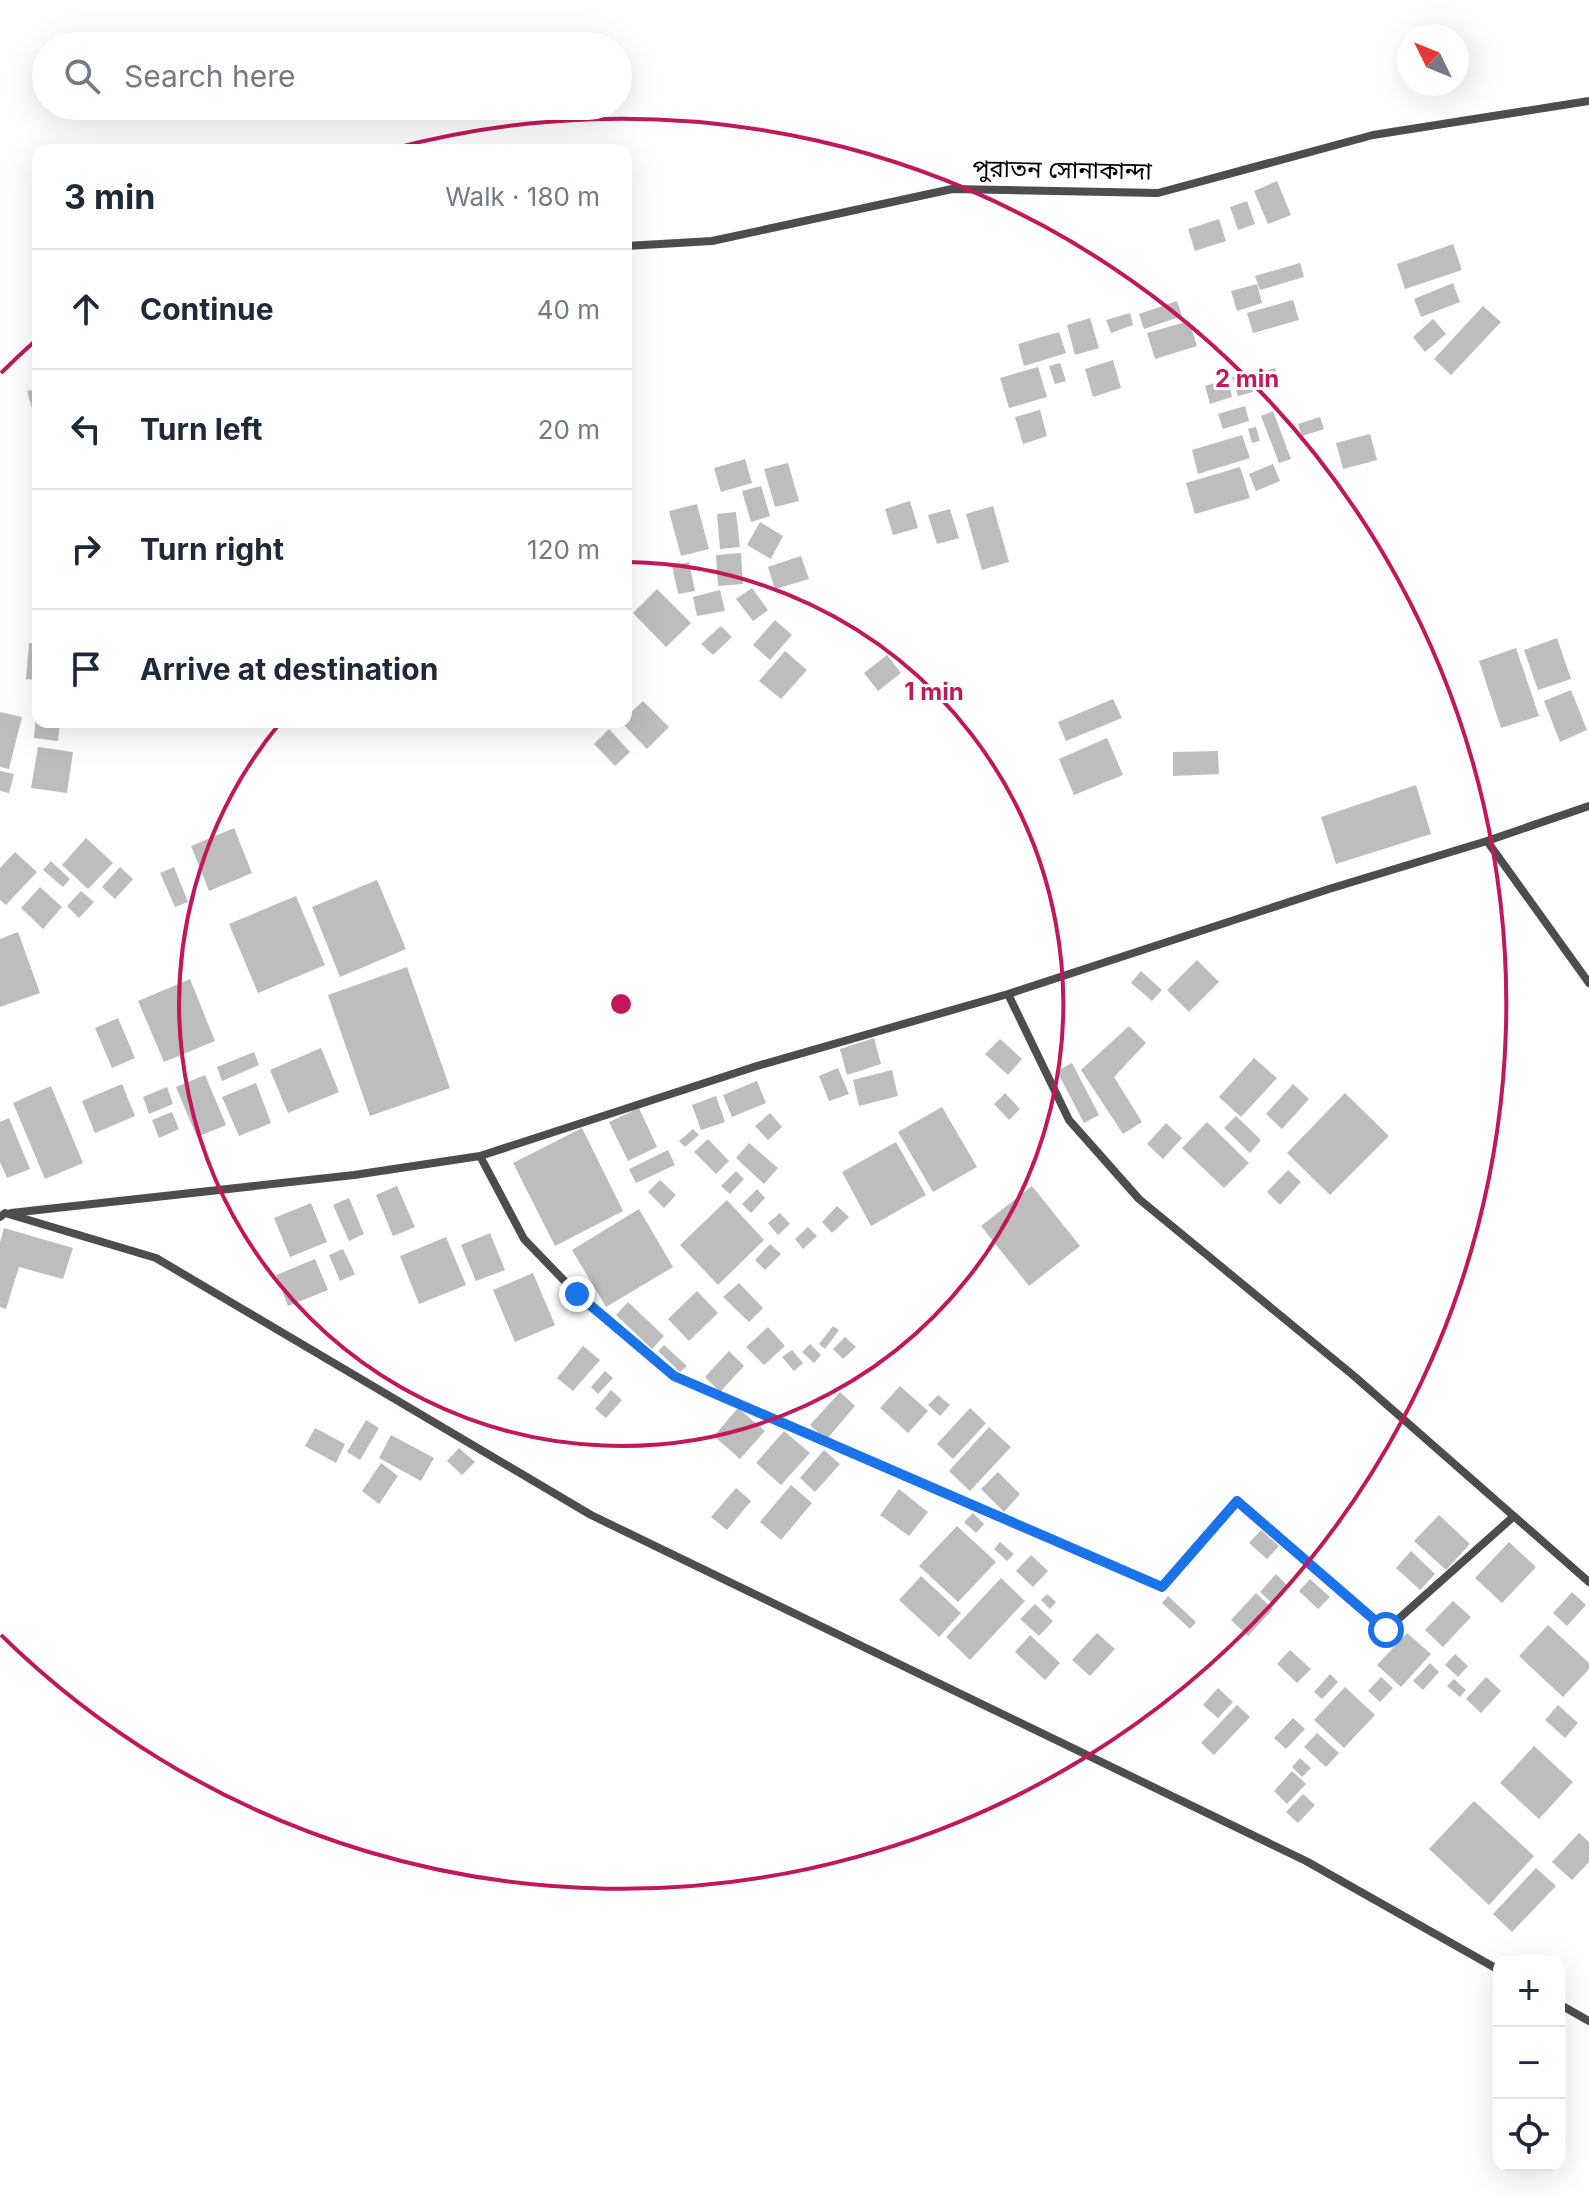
<!DOCTYPE html>
<meta charset="utf-8">
<style>
body{margin:0;font-family:Inter,"Noto Sans Bengali",sans-serif;background:#f6f6f7;color:#1f2937}
.controls{position:absolute;right:24px;bottom:24px;display:grid;overflow:hidden;border-radius:16px;box-shadow:0 8px 32px #0002}
.controls button{width:72px;height:72px;display:grid;place-items:center;padding:0;border:0;border-bottom:2px solid #e0e1e3;background:#fff;color:#1f2937;font:40px sans-serif}
.compass{position:absolute;left:1397px;top:24px;width:72px;height:72px;border-radius:50%;background:#fff;box-shadow:0 8px 32px #0002;rotate:313deg}
.stop{position:absolute;width:24px;height:24px;margin:-18px;border:6px solid #1a73e8;border-radius:50%;background:#fff}
.stop.end{background:#1a73e8;border-color:#fff;box-shadow:0 2px 8px #0008}
.list{margin:0;padding:0;list-style:none}
h2{display:flex;justify-content:space-between;align-items:center;height:104px;margin:0;padding:0 32px;font-size:34px}
h2 small{font-size:26px;font-weight:400;color:#747a83}
.list li{display:grid;grid-template-columns:52px 1fr auto;gap:24px;align-items:center;box-sizing:border-box;height:120px;padding:0 32px;border-top:2px solid #e0e1e3}
.list b{display:block;font-size:30px;white-space:nowrap}
.list em{font-size:26px;font-style:normal;color:#747a83}
.icon{flex:none;width:44px;height:44px;fill:none;stroke:currentColor;stroke-width:2;stroke-linecap:round;stroke-linejoin:round}
.map{position:relative;flex:none;width:1589px;height:2195px;overflow:hidden}
.search{position:absolute;background:#fff;box-shadow:0 8px 32px #0002;left:32px;top:32px;width:600px;height:88px;display:flex;align-items:center;gap:20px;box-sizing:border-box;padding:0 28px;border-radius:44px;color:#747a83;font-size:30px}
.panel{position:absolute;background:#fff;box-shadow:0 8px 32px #0002;left:32px;top:144px;width:600px;height:584px;border-radius:16px}
.map>svg:first-child{display:block}
.building{fill:#bdbdbd}
.lines{fill:none;stroke-linecap:round;stroke-linejoin:round}
.minor{stroke:#4d4d4d;stroke-width:8}
.route{stroke:#1a73e8;stroke-width:10}
.ring{fill:none;stroke:#c2185b;stroke-width:4}
.labels{text-anchor:middle;stroke-width:6;stroke-linejoin:round;paint-order:stroke}
.street-label{font-size:24px;fill:#000;stroke:#fff}
.centre{fill:#c2185b;stroke:#fff;stroke-width:4}
.ring-label{font-size:24px;text-anchor:middle;font-weight:bold;fill:#c2185b;stroke:#fff;stroke-width:6;stroke-linejoin:round;paint-order:stroke}
</style>
<div class="map">
<svg width="1589" height="2195" viewBox="0 0 1589 2195">
<rect width="100%" height="100%" fill="#fff"/>
<path class="building" d="M 1277,181 L 1291,215 L 1268,224 L 1254,191 Z
M 1247,201 L 1255,224 L 1238,230 L 1230,207 Z
M 1219,219 L 1226,241 L 1195,251 L 1188,229 Z
M 1453,244 L 1462,270 L 1405,289 L 1397,264 Z
M 1300,263 L 1304,277 L 1260,290 L 1255,276 Z
M 1453,283 L 1460,302 L 1421,317 L 1414,299 Z
M 1257,284 L 1262,303 L 1237,311 L 1231,291 Z
M 1293,300 L 1299,320 L 1253,333 L 1247,313 Z
M 1177,301 L 1182,316 L 1144,329 L 1139,314 Z
M 1483,306 L 1501,322 L 1451,375 L 1434,359 Z
M 1130,313 L 1133,325 L 1111,333 L 1106,320 Z
M 1090,318 L 1099,348 L 1075,355 L 1067,325 Z
M 1433,319 L 1446,334 L 1425,352 L 1413,337 Z
M 1189,321 L 1197,346 L 1155,359 L 1147,333 Z
M 1059,332 L 1066,353 L 1024,366 L 1018,344 Z
M 1113,360 L 1121,388 L 1093,397 L 1085,369 Z
M 1060,363 L 1066,381 L 1055,384 L 1049,366 Z
M 1038,367 L 1047,397 L 1009,408 L 1000,378 Z
M 1275,368 L 1281,385 L 1262,390 L 1258,373 Z
M 1247,373 L 1253,392 L 1238,396 L 1232,377 Z
M 1228,379 L 1232,397 L 1210,404 L 1205,386 Z
M 38,389 L 38,427 L 37,427 L 27,391 Z
M 1245,406 L 1249,421 L 1223,429 L 1218,414 Z
M 1040,410 L 1047,436 L 1023,444 L 1015,417 Z
M 1273,411 L 1291,459 L 1279,463 L 1261,416 Z
M 1320,417 L 1324,429 L 1302,436 L 1298,424 Z
M 1256,427 L 1260,441 L 1252,443 L 1248,429 Z
M 1370,434 L 1377,460 L 1343,469 L 1336,443 Z
M 1242,435 L 1250,458 L 1198,474 L 1192,450 Z
M 745,459 L 752,483 L 721,492 L 714,468 Z
M 788,463 L 799,501 L 775,507 L 764,469 Z
M 1273,464 L 1280,481 L 1256,491 L 1249,474 Z
M 1240,467 L 1250,498 L 1195,514 L 1186,483 Z
M 761,486 L 770,516 L 751,522 L 742,491 Z
M 910,501 L 918,528 L 893,535 L 885,509 Z
M 697,504 L 709,549 L 681,556 L 669,511 Z
M 993,506 L 1009,562 L 982,570 L 966,514 Z
M 950,509 L 959,538 L 937,544 L 928,515 Z
M 736,512 L 740,547 L 720,549 L 717,514 Z
M 760,522 L 783,536 L 771,559 L 747,545 Z
M 741,553 L 743,584 L 718,586 L 716,555 Z
M 801,556 L 809,579 L 775,589 L 768,567 Z
M 689,562 L 695,591 L 678,594 L 672,566 Z
M 752,588 L 768,610 L 753,621 L 736,599 Z
M 657,589 L 691,623 L 666,647 L 633,613 Z
M 720,590 L 725,611 L 697,616 L 693,597 Z
M 775,620 L 792,635 L 770,660 L 753,645 Z
M 721,626 L 732,637 L 713,655 L 701,644 Z
M 1557,638 L 1571,679 L 1538,690 L 1524,650 Z
M 29,643 L 38,644 L 38,680 L 26,679 Z
M 1516,648 L 1539,716 L 1501,728 L 1479,661 Z
M 785,651 L 807,670 L 781,699 L 759,681 Z
M 887,655 L 901,673 L 878,691 L 864,673 Z
M 1571,690 L 1587,730 L 1560,742 L 1544,701 Z
M 1113,699 L 1122,718 L 1066,741 L 1058,722 Z
M 643,701 L 669,727 L 647,749 L 621,722 L 626,722 L 626,717 Z
M 0,712 L 22,717 L 9,769 L 0,767 Z
M 36,712 L 38,712 L 38,722 L 60,722 L 58,741 L 34,738 Z
M 609,729 L 630,752 L 615,766 L 594,744 Z
M 1107,738 L 1123,775 L 1074,795 L 1059,759 Z
M 38,747 L 73,752 L 67,793 L 31,788 Z
M 1218,751 L 1219,774 L 1173,776 L 1173,752 Z
M 0,771 L 14,774 L 9,793 L 0,791 Z
M 1416,785 L 1431,834 L 1336,864 L 1321,817 Z
M 234,828 L 252,873 L 209,891 L 191,846 Z
M 86,838 L 113,863 L 88,889 L 62,865 Z
M 15,852 L 37,872 L 6,905 L 0,900 L 0,868 Z
M 51,861 L 70,879 L 63,887 L 43,870 Z
M 120,867 L 133,879 L 115,899 L 102,887 Z
M 174,867 L 188,902 L 175,907 L 160,873 Z
M 377,880 L 406,949 L 340,977 L 312,907 Z
M 40,887 L 62,907 L 43,929 L 21,908 Z
M 81,891 L 94,902 L 79,918 L 67,906 Z
M 296,896 L 325,965 L 258,993 L 229,924 Z
M 18,932 L 40,993 L 0,1007 L 0,939 Z
M 1197,960 L 1219,982 L 1189,1012 L 1167,990 Z
M 407,967 L 450,1088 L 370,1116 L 328,995 Z
M 1141,971 L 1162,990 L 1152,1001 L 1131,983 Z
M 190,979 L 215,1041 L 164,1062 L 138,1001 Z
M 118,1018 L 135,1058 L 112,1068 L 95,1028 Z
M 1129,1026 L 1146,1043 L 1114,1077 L 1142,1122 L 1123,1134 L 1081,1070 Z
M 874,1038 L 881,1064 L 847,1075 L 840,1049 Z
M 1000,1039 L 1022,1059 L 1008,1075 L 985,1054 Z
M 321,1048 L 339,1092 L 288,1113 L 270,1070 Z
M 254,1052 L 259,1065 L 222,1081 L 217,1067 Z
M 1254,1058 L 1277,1078 L 1241,1117 L 1219,1097 Z
M 1072,1063 L 1099,1115 L 1084,1123 L 1057,1071 Z
M 838,1068 L 849,1094 L 829,1101 L 819,1076 Z
M 892,1070 L 898,1096 L 859,1106 L 853,1080 Z
M 205,1075 L 226,1125 L 197,1137 L 176,1087 Z
M 757,1081 L 766,1103 L 732,1117 L 723,1095 Z
M 256,1083 L 271,1123 L 239,1136 L 222,1097 Z
M 122,1084 L 135,1116 L 95,1133 L 82,1101 Z
M 1293,1084 L 1309,1099 L 1282,1129 L 1266,1114 Z
M 51,1086 L 83,1163 L 45,1179 L 13,1103 Z
M 167,1087 L 173,1104 L 149,1114 L 143,1097 Z
M 1005,1093 L 1020,1109 L 1009,1120 L 994,1104 Z
M 1345,1093 L 1389,1136 L 1330,1195 L 1287,1153 Z
M 716,1096 L 725,1122 L 701,1130 L 692,1105 Z
M 942,1107 L 977,1167 L 933,1192 L 898,1132 Z
M 639,1108 L 657,1147 L 628,1161 L 609,1122 Z
M 172,1112 L 179,1129 L 159,1138 L 152,1120 Z
M 770,1113 L 782,1127 L 768,1140 L 755,1126 Z
M 1236,1116 L 1261,1140 L 1250,1153 L 1224,1128 Z
M 9,1118 L 30,1169 L 7,1178 L 0,1162 L 0,1122 Z
M 1207,1122 L 1249,1163 L 1224,1188 L 1182,1148 Z
M 1166,1123 L 1182,1138 L 1163,1159 L 1147,1144 Z
M 582,1128 L 623,1211 L 555,1246 L 513,1163 Z
M 693,1129 L 699,1135 L 685,1147 L 679,1141 Z
M 708,1139 L 729,1161 L 716,1174 L 694,1152 Z
M 896,1142 L 926,1195 L 871,1226 L 842,1172 Z
M 749,1143 L 778,1168 L 764,1184 L 736,1158 Z
M 668,1150 L 675,1165 L 636,1183 L 629,1169 Z
M 1288,1170 L 1301,1182 L 1280,1205 L 1267,1192 Z
M 736,1171 L 744,1179 L 730,1194 L 721,1186 Z
M 660,1180 L 676,1195 L 664,1208 L 648,1192 Z
M 397,1186 L 415,1227 L 393,1236 L 376,1195 Z
M 1032,1186 L 1080,1246 L 1029,1286 L 981,1226 Z
M 757,1189 L 765,1198 L 751,1213 L 742,1204 Z
M 349,1198 L 364,1234 L 349,1241 L 333,1205 Z
M 727,1200 L 764,1240 L 718,1285 L 680,1245 Z
M 311,1203 L 327,1242 L 290,1257 L 274,1218 Z
M 837,1206 L 849,1217 L 832,1233 L 822,1222 Z
M 639,1209 L 673,1267 L 606,1307 L 572,1250 Z
M 780,1213 L 790,1224 L 778,1235 L 768,1223 Z
M 808,1227 L 817,1236 L 803,1249 L 795,1239 Z
M 4,1228 L 73,1248 L 63,1279 L 19,1267 L 6,1309 L 0,1307 L 0,1242 Z
M 490,1233 L 505,1270 L 476,1281 L 461,1245 Z
M 446,1237 L 466,1285 L 419,1304 L 400,1256 Z
M 770,1244 L 781,1254 L 765,1270 L 755,1260 Z
M 343,1249 L 355,1274 L 340,1281 L 329,1255 Z
M 315,1259 L 328,1290 L 288,1306 L 276,1275 Z
M 533,1273 L 555,1325 L 515,1342 L 493,1290 Z
M 739,1283 L 763,1308 L 749,1322 L 723,1297 Z
M 697,1291 L 718,1313 L 689,1341 L 668,1319 Z
M 628,1302 L 664,1336 L 652,1349 L 616,1315 Z
M 833,1326 L 839,1330 L 825,1349 L 819,1344 Z
M 768,1327 L 785,1346 L 764,1365 L 746,1347 Z
M 845,1337 L 856,1347 L 843,1359 L 833,1349 Z
M 810,1344 L 821,1355 L 814,1363 L 802,1352 Z
M 664,1345 L 687,1366 L 680,1372 L 658,1351 Z
M 583,1346 L 600,1360 L 573,1391 L 557,1378 Z
M 792,1350 L 803,1363 L 794,1371 L 782,1357 Z
M 729,1351 L 744,1366 L 720,1392 L 705,1377 Z
M 605,1371 L 613,1378 L 598,1394 L 591,1387 Z
M 900,1386 L 928,1411 L 908,1433 L 880,1408 Z
M 611,1390 L 622,1400 L 606,1418 L 595,1409 Z
M 840,1392 L 855,1406 L 826,1440 L 810,1425 Z
M 938,1395 L 950,1405 L 940,1416 L 928,1405 Z
M 738,1408 L 765,1431 L 740,1459 L 714,1436 Z
M 970,1408 L 986,1423 L 953,1459 L 937,1444 Z
M 366,1420 L 379,1428 L 360,1460 L 347,1452 Z
M 989,1427 L 1011,1447 L 970,1491 L 949,1471 Z
M 315,1428 L 345,1444 L 336,1463 L 305,1446 Z
M 784,1431 L 810,1453 L 781,1485 L 756,1463 Z
M 391,1435 L 434,1458 L 421,1481 L 379,1458 Z
M 459,1448 L 475,1462 L 462,1475 L 447,1461 Z
M 824,1450 L 840,1464 L 815,1492 L 800,1478 Z
M 381,1463 L 398,1476 L 379,1504 L 362,1491 Z
M 998,1472 L 1020,1494 L 1004,1512 L 981,1489 Z
M 791,1485 L 812,1503 L 781,1540 L 760,1522 Z
M 736,1488 L 751,1501 L 727,1530 L 711,1517 Z
M 899,1489 L 928,1512 L 909,1536 L 880,1515 Z
M 973,1513 L 984,1524 L 976,1533 L 964,1522 Z
M 1439,1515 L 1470,1544 L 1446,1570 L 1414,1541 Z
M 957,1526 L 996,1562 L 958,1602 L 919,1566 Z
M 1261,1530 L 1279,1546 L 1267,1559 L 1249,1543 Z
M 1000,1542 L 1014,1554 L 1007,1561 L 994,1549 Z
M 1509,1542 L 1536,1567 L 1502,1603 L 1475,1578 Z
M 1411,1551 L 1435,1574 L 1420,1590 L 1396,1568 Z
M 1031,1555 L 1048,1571 L 1033,1587 L 1016,1571 Z
M 1276,1574 L 1288,1586 L 1272,1603 L 1260,1592 Z
M 921,1576 L 961,1613 L 939,1637 L 899,1600 Z
M 1001,1578 L 1025,1601 L 970,1660 L 946,1637 Z
M 1310,1579 L 1330,1597 L 1318,1609 L 1299,1591 Z
M 1572,1592 L 1586,1605 L 1567,1626 L 1553,1613 Z
M 1256,1593 L 1273,1609 L 1248,1636 L 1231,1620 Z
M 1047,1594 L 1056,1602 L 1050,1609 L 1041,1600 Z
M 1168,1596 L 1196,1622 L 1190,1629 L 1162,1603 Z
M 1453,1601 L 1471,1617 L 1443,1647 L 1425,1630 Z
M 1035,1604 L 1053,1621 L 1039,1636 L 1020,1619 Z
M 1548,1625 L 1589,1663 L 1589,1669 L 1563,1697 L 1519,1656 Z
M 1097,1633 L 1115,1649 L 1090,1676 L 1072,1660 Z
M 1407,1633 L 1431,1654 L 1401,1687 L 1377,1665 Z
M 1030,1635 L 1060,1663 L 1045,1680 L 1015,1652 Z
M 1290,1650 L 1311,1669 L 1297,1683 L 1277,1664 Z
M 1455,1654 L 1468,1666 L 1458,1677 L 1445,1665 Z
M 1430,1663 L 1439,1672 L 1423,1690 L 1413,1681 Z
M 1330,1674 L 1338,1682 L 1322,1699 L 1314,1692 Z
M 1381,1677 L 1393,1688 L 1380,1702 L 1368,1691 Z
M 1486,1677 L 1501,1691 L 1481,1713 L 1466,1699 Z
M 1454,1679 L 1466,1690 L 1460,1697 L 1447,1686 Z
M 1345,1687 L 1375,1715 L 1344,1748 L 1314,1720 Z
M 1218,1688 L 1233,1702 L 1218,1718 L 1203,1705 Z
M 1237,1705 L 1250,1717 L 1214,1755 L 1201,1743 Z
M 1558,1705 L 1578,1723 L 1565,1738 L 1545,1720 Z
M 1293,1718 L 1305,1729 L 1286,1749 L 1274,1738 Z
M 1317,1733 L 1339,1753 L 1326,1767 L 1304,1747 Z
M 1534,1746 L 1573,1782 L 1539,1819 L 1500,1783 Z
M 1300,1758 L 1311,1768 L 1302,1777 L 1292,1767 Z
M 1292,1771 L 1306,1784 L 1287,1804 L 1274,1791 Z
M 1303,1794 L 1315,1805 L 1298,1823 L 1286,1812 Z
M 1474,1801 L 1534,1856 L 1489,1905 L 1429,1849 Z
M 1579,1833 L 1589,1842 L 1589,1862 L 1572,1880 L 1552,1862 Z
M 1536,1868 L 1556,1886 L 1512,1932 L 1493,1914 Z"/>
<g class="lines">
<path class="minor" d="M 626,246 L 712,241 L 952,189 L 1158,193 L 1373,135 L 1589,101
M 1487,841 L 1589,983
M 1008,994 L 1069,1120 L 1139,1199 L 1354,1376 L 1589,1582
M 480,1156 L 524,1239 L 577,1294 L 674,1376 L 1162,1587 L 1237,1501 L 1386,1630 L 1513,1517
M 11,1213 L 354,1175 L 480,1156 L 757,1066 L 1008,994 L 1329,889 L 1487,841 L 1589,806
M 0,1217 L 5,1213 L 156,1258 L 591,1515 L 1306,1861 L 1499,1970
M 1559,2004 L 1589,2021"/>
</g>
<g class="lines">
<path class="route" d="M 577,1294 L 674,1376 L 1162,1587 L 1237,1501 L 1386,1630"/>
</g>
<g class="ring">
<path d="M629 562A442 442 0 1 1 280 723"/>
<path d="M1 373A885 885 0 0 1 35 341M392 149A885 885 0 1 1 1 1635"/>
</g>
<g class="labels">
<g class="street-label">
<text transform="translate(1062 170) rotate(1)" y="8">পুরাতন সোনাকান্দা</text>
</g>
</g>
<circle cx="621" cy="1004" r="12" class="centre"/>
<g class="ring-label">
<text x="1247" y="387">2 min</text>
<text x="934" y="700">1 min</text>
</g>
</svg>
<div class="controls">
<button>+</button>
<button>−</button>
<button><svg class="icon" aria-label="locate" viewBox="0 0 24 24"><circle cx="12" cy="12" r="6"/><path d="M12 2v4M12 18v4M2 12h4M18 12h4"/></svg></button>
</div>
<svg class="compass" viewBox="-18 -18 36 36"><path d="M0-13l5 13h-10z" fill="#e53935"/><path d="M0 13l5-13h-10z" fill="#747a83"/></svg>
<div class="stop" style="left:1386px;top:1630px"></div>
<div class="stop end" style="left:577px;top:1294px"></div>
<div class="search"><svg class="icon" aria-label="search" viewBox="0 0 24 24"><circle cx="10" cy="10" r="6"/><path d="M15 15l6 6"/></svg>Search here</div>
<section class="panel">
<h2>3 min<small>Walk · 180 m</small></h2>
<ul class="list">
<li><svg class="icon" aria-label="ahead" viewBox="0 0 24 24"><path d="M12 20V5M6 11l6-6 6 6"/></svg><div><b>Continue</b></div><em>40 m</em></li>
<li><svg class="icon" aria-label="left" viewBox="0 0 24 24"><path d="M17 20v-9H6M10 6l-5 5 5 5"/></svg><div><b>Turn left</b></div><em>20 m</em></li>
<li><svg class="icon" aria-label="right" viewBox="0 0 24 24"><path d="M7 20v-9h11M14 6l5 5-5 5"/></svg><div><b>Turn right</b></div><em>120 m</em></li>
<li><svg class="icon" aria-label="arrive" viewBox="0 0 24 24"><path d="M6 21V4h12l-3 4 3 4H6"/></svg><div><b>Arrive at destination</b></div></li>
</ul>
</section>
</div>
